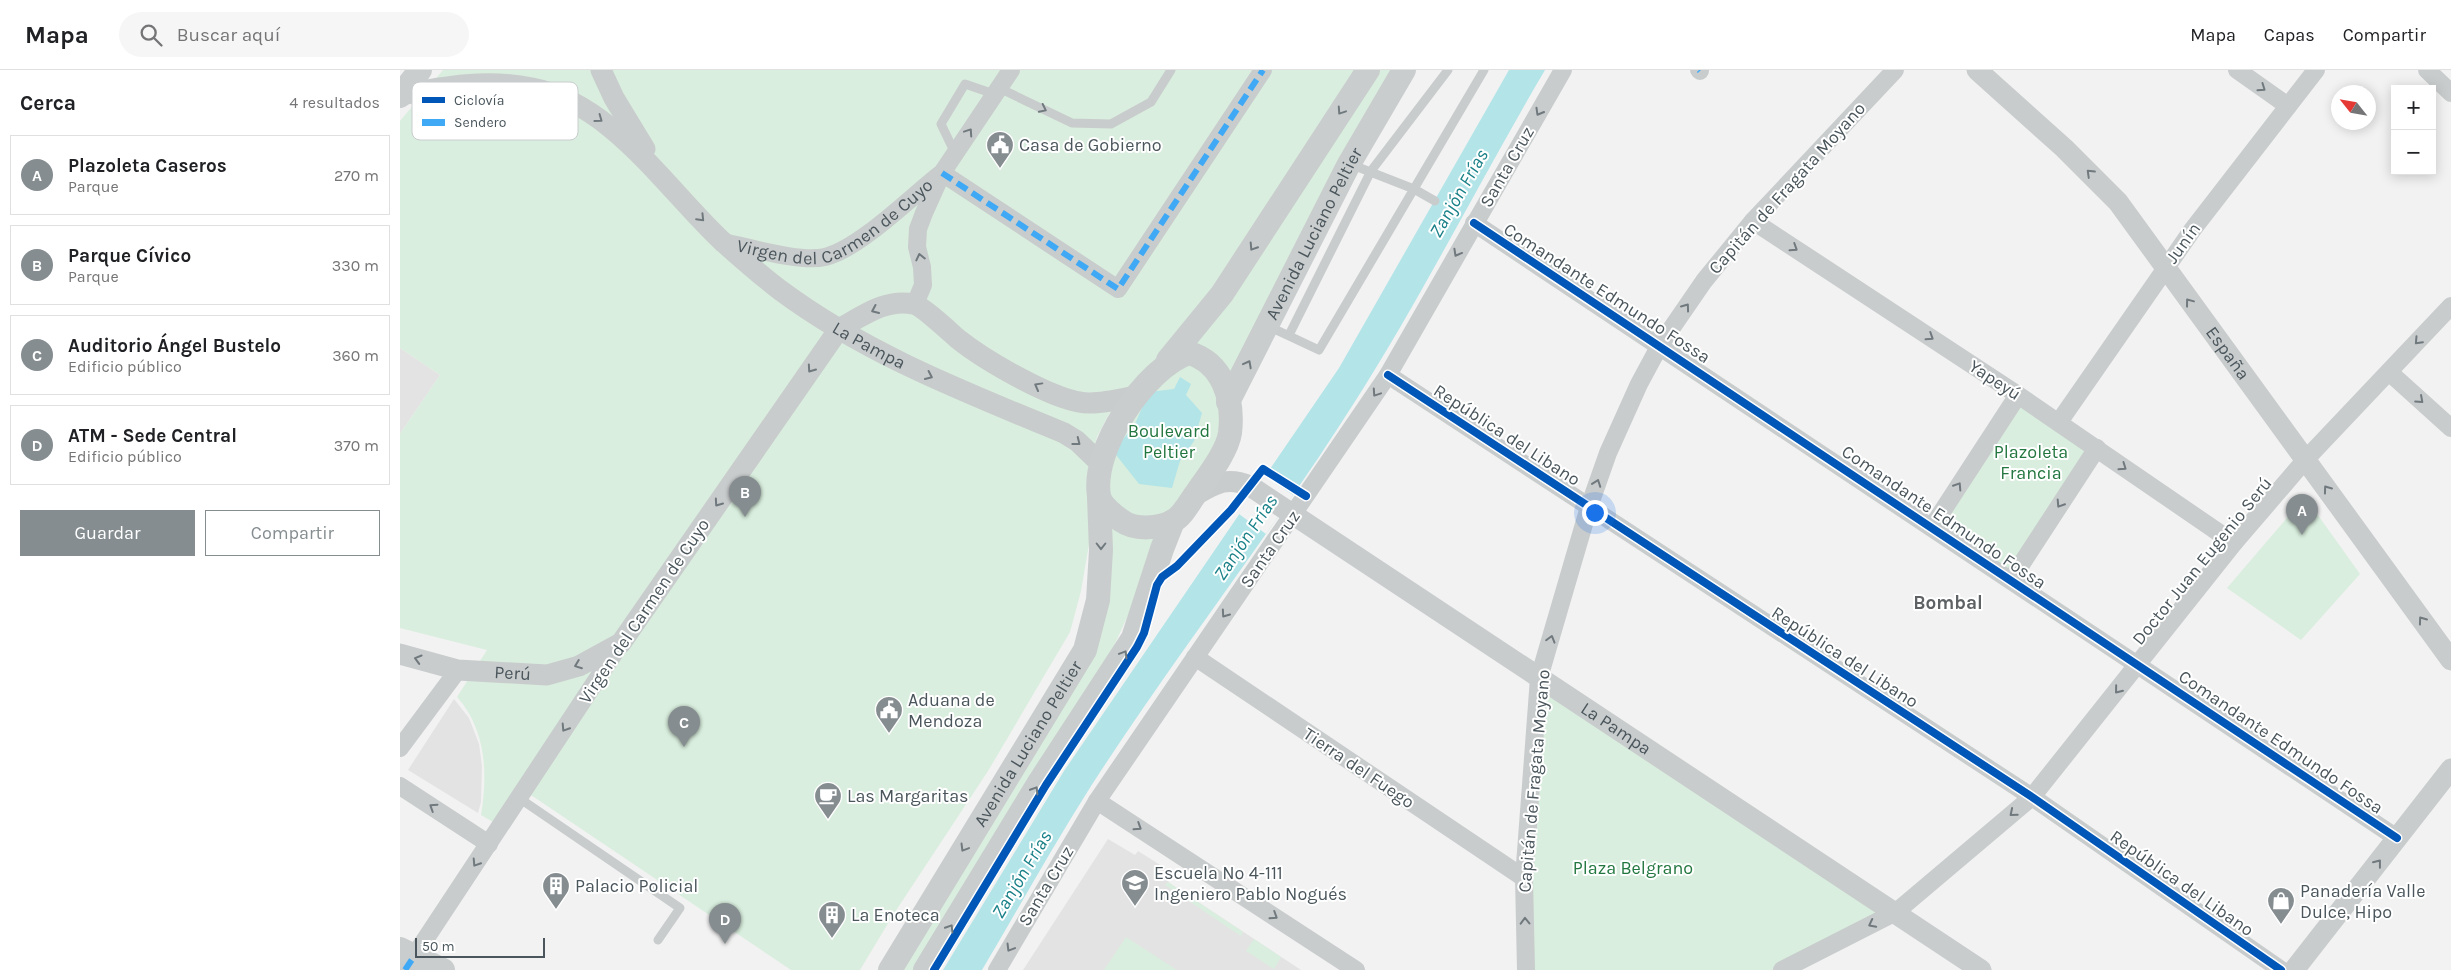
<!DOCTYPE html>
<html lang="es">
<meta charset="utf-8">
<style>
body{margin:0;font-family:Karla,sans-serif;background:#f6f6f6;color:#202124}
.controls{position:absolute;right:15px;top:15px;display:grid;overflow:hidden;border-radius:0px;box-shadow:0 2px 12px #0003}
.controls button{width:45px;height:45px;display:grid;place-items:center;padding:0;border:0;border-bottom:1px solid #e0e0e0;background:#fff;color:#202124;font:25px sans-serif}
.compass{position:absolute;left:1931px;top:15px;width:45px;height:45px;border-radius:50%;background:#fff;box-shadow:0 2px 12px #0003;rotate:301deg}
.scale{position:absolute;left:15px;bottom:12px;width:130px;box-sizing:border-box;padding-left:5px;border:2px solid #4a565c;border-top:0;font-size:14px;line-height:18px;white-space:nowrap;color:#4a565c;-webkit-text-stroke:4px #fff;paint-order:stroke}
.you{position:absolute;left:1194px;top:442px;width:18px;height:18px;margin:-12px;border:4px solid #fff;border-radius:50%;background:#1a73e8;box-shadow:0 0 0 8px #1a73e833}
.badge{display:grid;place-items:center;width:32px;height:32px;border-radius:50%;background:#858d90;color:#fff;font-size:16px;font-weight:700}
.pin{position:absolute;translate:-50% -41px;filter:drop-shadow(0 1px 2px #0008)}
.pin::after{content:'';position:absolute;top:26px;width:18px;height:15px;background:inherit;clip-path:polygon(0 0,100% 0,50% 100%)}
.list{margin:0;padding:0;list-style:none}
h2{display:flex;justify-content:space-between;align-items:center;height:65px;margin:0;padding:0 20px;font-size:21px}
h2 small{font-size:16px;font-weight:400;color:#757577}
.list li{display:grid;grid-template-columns:32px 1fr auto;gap:15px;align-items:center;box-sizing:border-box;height:80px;margin:0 10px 10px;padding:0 10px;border:1px solid #e0e0e0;border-radius:0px}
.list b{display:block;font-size:19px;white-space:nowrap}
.list p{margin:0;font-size:16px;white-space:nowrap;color:#757577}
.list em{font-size:16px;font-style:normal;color:#757577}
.actions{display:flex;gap:10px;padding:15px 20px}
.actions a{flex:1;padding:11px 0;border:1px solid #858d90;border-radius:0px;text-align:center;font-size:18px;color:#858d90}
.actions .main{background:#858d90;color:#fff}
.icon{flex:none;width:28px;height:28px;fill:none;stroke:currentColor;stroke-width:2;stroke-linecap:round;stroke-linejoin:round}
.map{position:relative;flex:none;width:2051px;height:900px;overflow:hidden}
header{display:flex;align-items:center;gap:30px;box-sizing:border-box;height:70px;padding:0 25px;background:#fff;border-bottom:1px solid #e0e0e0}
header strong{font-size:24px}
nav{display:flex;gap:28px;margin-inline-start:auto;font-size:18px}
.search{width:350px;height:45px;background:#f6f6f6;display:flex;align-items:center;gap:12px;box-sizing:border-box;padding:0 18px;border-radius:28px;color:#757577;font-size:19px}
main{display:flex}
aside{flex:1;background:#fff}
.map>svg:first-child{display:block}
.education{fill:#e4e3e3}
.green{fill:#d9eede}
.water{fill:#b2e4e8}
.pier{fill:#f2f2f2}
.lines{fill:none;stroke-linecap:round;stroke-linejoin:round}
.service{stroke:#c9cccd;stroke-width:9}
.minor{stroke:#c9cccd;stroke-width:18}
.tertiary{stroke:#c9cccd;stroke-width:21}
.secondary{stroke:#cacdce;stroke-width:24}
.quiet{stroke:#3fa9f5;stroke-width:6;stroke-dasharray:12 6;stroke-linecap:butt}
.cycleway-casing{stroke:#fff;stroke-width:11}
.cycleway{stroke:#0057b8;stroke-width:8}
.oneway{stroke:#70797e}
.oneway2{stroke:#707a7e}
.labels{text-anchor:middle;stroke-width:4;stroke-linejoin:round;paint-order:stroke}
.poi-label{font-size:18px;fill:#4a565c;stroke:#fff;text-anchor:start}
.street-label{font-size:18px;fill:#4a565c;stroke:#fff}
.park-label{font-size:18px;fill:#22763f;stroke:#fff}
.water-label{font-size:19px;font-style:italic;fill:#1a8188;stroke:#fff}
.neighbourhood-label{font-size:19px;font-weight:bold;fill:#5e6265;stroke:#fff}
.key{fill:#fff;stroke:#c9ccce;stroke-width:1}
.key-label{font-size:14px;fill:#4a565c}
</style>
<header>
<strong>Mapa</strong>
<div class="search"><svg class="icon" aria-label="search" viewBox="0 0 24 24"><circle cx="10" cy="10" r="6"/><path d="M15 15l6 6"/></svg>Buscar aquí</div>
<nav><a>Mapa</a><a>Capas</a><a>Compartir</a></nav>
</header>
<main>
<aside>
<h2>Cerca<small>4 resultados</small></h2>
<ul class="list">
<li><span class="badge">A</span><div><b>Plazoleta Caseros</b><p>Parque</p></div><em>270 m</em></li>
<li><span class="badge">B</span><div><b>Parque Cívico</b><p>Parque</p></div><em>330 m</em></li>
<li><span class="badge">C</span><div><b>Auditorio Ángel Bustelo</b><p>Edificio público</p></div><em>360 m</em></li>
<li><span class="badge">D</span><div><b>ATM - Sede Central</b><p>Edificio público</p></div><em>370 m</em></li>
</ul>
<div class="actions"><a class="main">Guardar</a><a>Compartir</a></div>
</aside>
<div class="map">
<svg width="2051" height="900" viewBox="0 0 2051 900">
<rect width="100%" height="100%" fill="#f2f2f2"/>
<path class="education" d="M 0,278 L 40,305 L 0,364 Z
M 54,629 L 69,648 L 79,674 L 82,696 L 81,732 L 78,743 L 8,700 Z
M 708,769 L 735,785 L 738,781 L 773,803 L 768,812 L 901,900 L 623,900 Z"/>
<path class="green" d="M 43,0 L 955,0 L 819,217 L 709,344 L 697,367 L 688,397 L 691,419 L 689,474 L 681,521 L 670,562 L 588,701 L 493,845 L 460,900 L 391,900 L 119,717 L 93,752 L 81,745 C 88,704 86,659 57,627 L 87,580 L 0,558 L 0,364 L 40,305 L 0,278 L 0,51 Z
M 973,0 L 999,0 L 955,65 L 827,362 L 772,449 L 713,578 L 521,900 L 494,900 L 689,581 L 704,419 L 719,357 Z
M 1618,325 L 1697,378 L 1611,510 L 1532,457 Z
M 1905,427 L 1960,504 L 1901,570 L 1827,518 Z
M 1143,615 L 1488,841 L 1374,900 L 1131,900 L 1129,808 Z
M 768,812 L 843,862 L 841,866 L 765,815 Z
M 726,867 L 777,900 L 704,900 Z
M 854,869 L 881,887 L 874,899 L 846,881 Z"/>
<path class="water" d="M 1109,0 L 1145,0 C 1080,110 1023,225 954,333 C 871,464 775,586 691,716 C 653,776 618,839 582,900 L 543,900 L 664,701 L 939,298 Z
M 780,307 L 791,314 L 786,325 L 802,343 L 794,371 L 780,391 L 772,418 L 739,414 L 713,381 L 734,356 L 749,322 L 774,319 Z"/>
<path class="pier" d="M 865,406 L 893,425 L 866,464 L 839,444 Z"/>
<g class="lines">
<path class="service" d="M 599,18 L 672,53 L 711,54 L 751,32 L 771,0
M 555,83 L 541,54 L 565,14 L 594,24
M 950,94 L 1014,119 L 1035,131
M 868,256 L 919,280 L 1084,0
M 889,265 L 971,101 L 1048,0
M 119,728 L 280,838 L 258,870"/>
<g class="minor">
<path d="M 1299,0 L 1300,1"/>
<path d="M 1837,0 L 1888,36"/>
<path d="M 2027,0 L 2051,23"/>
<path d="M 542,103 L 718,219 L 863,0"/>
<path d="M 1353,151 L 1618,325 L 1834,473"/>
<path d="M 1074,153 L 1997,768"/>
<path id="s1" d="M 323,172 C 349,177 400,193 425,187 C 459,179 511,127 539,105"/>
<path d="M 515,234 L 523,215 L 522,197 L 517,177 L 518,159 L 524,143 L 542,103 L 611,0"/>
<path d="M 1989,302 L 2051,358"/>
<path d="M 988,305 L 1632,727 L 1881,900"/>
<path d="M 1659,352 L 1793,159 L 1916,0"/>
<path d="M 1532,457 L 1618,325"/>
<path d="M 1611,510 L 1697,378"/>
<path d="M 795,587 L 1124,808"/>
<path d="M 0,678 L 58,600"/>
<path d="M 0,716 L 89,774"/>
<path d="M 697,731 L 956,900"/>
<path d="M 5,900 L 221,573"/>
<path d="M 597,900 L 697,731 L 988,305 L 1163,0"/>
<path d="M 1126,900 L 1124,808 L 1139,608 L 1189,437 L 1208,383 L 1239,314 L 1260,275 L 1304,211 L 1353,151 L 1495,0"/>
<path d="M 1382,900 L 1496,842 L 1632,727 L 1834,473 L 1906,389 L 2051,236"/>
</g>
<g class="tertiary">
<path d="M 201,0 L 214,28 L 245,79"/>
<path id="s2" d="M 1577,0 L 1664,78 L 1718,132 L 2051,590"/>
<path id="s3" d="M 1,25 C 45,16 88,9 132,18 C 212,33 267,120 323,172 C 341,188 360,205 380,220 C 466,284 565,322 664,363 L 677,371 L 701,394"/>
<path id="s4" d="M 794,426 C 815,414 826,406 850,416 L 1581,900"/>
<path id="s5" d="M 0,584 L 58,600 L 147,605 L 179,596 L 221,573 L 439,259 C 461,247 486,228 513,234 C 521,235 550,262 558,269 C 583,289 658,334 690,333 C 705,333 721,329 736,326"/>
<path d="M 1894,900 L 2051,699"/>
</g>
<g class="secondary">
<path d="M 0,26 L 20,0"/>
<path d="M 789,283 C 823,293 834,329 830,363 C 827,382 808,406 797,422 C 790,431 783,446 773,451 C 760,459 734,460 722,451 C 714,446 701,435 699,426 C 691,379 745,298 789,283 Z"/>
<path d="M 768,290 L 822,224 L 968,0"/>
<path id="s6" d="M 828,332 L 949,94 L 1004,0"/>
<path d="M 0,879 L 43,900"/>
<path id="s7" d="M 490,900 L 685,580 L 698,530 L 701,480 L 699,427"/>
<path d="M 525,900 L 640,711 L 733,568 L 762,479 L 773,451"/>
</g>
<path class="quiet" d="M 1299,0 L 1300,1
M 542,103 L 718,219 L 863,0
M 5,900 L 15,885"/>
<defs>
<path id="cycleway" d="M 1074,153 L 1997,768
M 988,305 L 1632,727 L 1881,900
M 534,900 L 646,715 L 737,577 L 744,563 L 757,515 L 762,507 L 777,496 L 831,440 L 863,399 L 906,426"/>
</defs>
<use href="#cycleway" class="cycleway-casing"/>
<use href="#cycleway" class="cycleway"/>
</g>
<defs><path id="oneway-chevron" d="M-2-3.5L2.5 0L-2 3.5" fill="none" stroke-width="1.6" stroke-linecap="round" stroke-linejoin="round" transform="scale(1.25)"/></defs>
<g class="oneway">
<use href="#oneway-chevron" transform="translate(1862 18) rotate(35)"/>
<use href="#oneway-chevron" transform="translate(643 39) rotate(26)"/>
<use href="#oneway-chevron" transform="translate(1139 42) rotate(120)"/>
<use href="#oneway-chevron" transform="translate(199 49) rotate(36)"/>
<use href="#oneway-chevron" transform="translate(569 62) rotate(-56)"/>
<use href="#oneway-chevron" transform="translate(1690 103) rotate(-136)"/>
<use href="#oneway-chevron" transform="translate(301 148) rotate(46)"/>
<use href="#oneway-chevron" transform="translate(1394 178) rotate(33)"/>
<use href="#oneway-chevron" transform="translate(1057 183) rotate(119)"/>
<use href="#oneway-chevron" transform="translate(520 187) rotate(-103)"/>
<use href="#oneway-chevron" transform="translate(1789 232) rotate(-127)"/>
<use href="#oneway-chevron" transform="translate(1286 237) rotate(-54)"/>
<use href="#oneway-chevron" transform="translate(475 240) rotate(156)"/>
<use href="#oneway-chevron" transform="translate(1530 267) rotate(33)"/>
<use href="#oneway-chevron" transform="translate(2018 271) rotate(133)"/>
<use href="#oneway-chevron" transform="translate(411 299) rotate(125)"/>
<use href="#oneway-chevron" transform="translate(529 306) rotate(25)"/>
<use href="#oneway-chevron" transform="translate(638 316) rotate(-151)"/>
<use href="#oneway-chevron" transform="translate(976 323) rotate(124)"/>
<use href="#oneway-chevron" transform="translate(2020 330) rotate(42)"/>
<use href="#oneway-chevron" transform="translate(677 372) rotate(38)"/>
<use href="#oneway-chevron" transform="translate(1723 397) rotate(35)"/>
<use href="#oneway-chevron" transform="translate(1197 413) rotate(-70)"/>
<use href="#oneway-chevron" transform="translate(1558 416) rotate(-57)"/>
<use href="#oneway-chevron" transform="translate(1927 419) rotate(-126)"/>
<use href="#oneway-chevron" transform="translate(318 433) rotate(125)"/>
<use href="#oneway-chevron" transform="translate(1660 434) rotate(123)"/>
<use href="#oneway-chevron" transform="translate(825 544) rotate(125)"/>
<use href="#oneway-chevron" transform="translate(2022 550) rotate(-126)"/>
<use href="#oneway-chevron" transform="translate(1151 569) rotate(-74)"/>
<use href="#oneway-chevron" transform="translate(18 589) rotate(-164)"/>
<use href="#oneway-chevron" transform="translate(178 595) rotate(159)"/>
<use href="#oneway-chevron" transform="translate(1718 620) rotate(129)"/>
<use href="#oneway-chevron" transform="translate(165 658) rotate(123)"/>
<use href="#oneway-chevron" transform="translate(33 737) rotate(-147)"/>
<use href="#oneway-chevron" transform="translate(1613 743) rotate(140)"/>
<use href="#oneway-chevron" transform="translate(738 757) rotate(33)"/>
<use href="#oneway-chevron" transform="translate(76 793) rotate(123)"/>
<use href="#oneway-chevron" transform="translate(1978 793) rotate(-52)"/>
<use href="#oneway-chevron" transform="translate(874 846) rotate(33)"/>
<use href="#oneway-chevron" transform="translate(1125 851) rotate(-91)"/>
<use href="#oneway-chevron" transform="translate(1472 854) rotate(153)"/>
<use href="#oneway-chevron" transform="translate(610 878) rotate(121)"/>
</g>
<g class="oneway2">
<use href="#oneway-chevron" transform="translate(941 41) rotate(124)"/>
<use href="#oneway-chevron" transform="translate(853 177) rotate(123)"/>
<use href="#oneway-chevron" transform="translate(848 294) rotate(-62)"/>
<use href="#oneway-chevron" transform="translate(701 476) rotate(90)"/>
<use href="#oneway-chevron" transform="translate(724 584) rotate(-59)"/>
<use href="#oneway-chevron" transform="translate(635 720) rotate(-58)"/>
<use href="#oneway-chevron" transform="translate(564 778) rotate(121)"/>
<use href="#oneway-chevron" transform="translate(550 858) rotate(-58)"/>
</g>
<defs>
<symbol id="civic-pin" viewBox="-11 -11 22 30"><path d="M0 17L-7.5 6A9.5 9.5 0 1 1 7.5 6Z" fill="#858d90" stroke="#fff"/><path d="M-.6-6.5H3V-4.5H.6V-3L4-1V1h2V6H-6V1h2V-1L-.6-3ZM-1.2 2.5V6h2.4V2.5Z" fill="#fff"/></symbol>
<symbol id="cafe-pin" viewBox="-11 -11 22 30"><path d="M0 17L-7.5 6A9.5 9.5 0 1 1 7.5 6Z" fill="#858d90" stroke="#fff"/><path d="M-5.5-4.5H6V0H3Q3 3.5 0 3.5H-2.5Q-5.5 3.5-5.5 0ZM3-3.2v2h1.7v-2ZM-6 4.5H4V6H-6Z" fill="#fff"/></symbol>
<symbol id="school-pin" viewBox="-11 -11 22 30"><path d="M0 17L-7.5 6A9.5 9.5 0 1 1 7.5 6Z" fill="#858d90" stroke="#fff"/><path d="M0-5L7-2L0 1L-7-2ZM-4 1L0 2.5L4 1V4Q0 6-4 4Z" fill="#fff"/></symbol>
<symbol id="building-pin" viewBox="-11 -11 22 30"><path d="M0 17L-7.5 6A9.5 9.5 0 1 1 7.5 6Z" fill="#858d90" stroke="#fff"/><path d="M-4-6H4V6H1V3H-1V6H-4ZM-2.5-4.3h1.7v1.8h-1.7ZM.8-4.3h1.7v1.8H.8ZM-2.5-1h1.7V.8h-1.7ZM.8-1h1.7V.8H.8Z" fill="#fff"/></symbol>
<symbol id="shop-pin" viewBox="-11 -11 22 30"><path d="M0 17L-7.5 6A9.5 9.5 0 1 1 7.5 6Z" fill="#858d90" stroke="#fff"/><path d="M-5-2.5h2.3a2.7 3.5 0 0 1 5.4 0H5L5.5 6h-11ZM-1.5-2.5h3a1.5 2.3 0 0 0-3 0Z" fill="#fff"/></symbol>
</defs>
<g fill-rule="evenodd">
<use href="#civic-pin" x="584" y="59" width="32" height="43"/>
<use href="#civic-pin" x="473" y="624" width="32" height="43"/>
<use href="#cafe-pin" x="412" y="710" width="32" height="43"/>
<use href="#school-pin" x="719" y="797" width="32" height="43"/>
<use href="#building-pin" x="140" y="800" width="32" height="43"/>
<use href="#shop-pin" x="1865" y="815" width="32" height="43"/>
<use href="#building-pin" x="416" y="829" width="32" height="43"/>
</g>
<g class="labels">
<g class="poi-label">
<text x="619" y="81">Casa de Gobierno</text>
<text x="508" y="636">Aduana de<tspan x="508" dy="21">Mendoza</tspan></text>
<text x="447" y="732">Las Margaritas</text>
<text x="754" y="809">Escuela Nº 4-111<tspan x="754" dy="21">Ingeniero Pablo Nogués</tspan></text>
<text x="175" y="822">Palacio Policial</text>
<text x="1900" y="827">Panadería Valle<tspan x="1900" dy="21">Dulce, Hipo</tspan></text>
<text x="451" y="851">La Enoteca</text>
</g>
<g class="street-label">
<text transform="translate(1107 97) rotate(-60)" y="6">Santa Cruz</text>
<text transform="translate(1387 118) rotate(-48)" y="6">Capitán de Fragata Moyano</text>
<text dy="6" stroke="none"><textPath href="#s1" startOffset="124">Virgen del Carmen de Cuyo</textPath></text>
<text dy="6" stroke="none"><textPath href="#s6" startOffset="189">Avenida Luciano Peltier</textPath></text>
<text transform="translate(1783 173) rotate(-54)" y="6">Junín</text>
<text transform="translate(1207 223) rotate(33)" y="6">Comandante Edmundo Fossa</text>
<text dy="6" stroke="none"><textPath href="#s3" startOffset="561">La Pampa</textPath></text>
<text dy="6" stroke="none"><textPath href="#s2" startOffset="380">España</textPath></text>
<text transform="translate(1595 310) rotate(33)" y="6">Yapeyú</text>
<text transform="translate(1107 365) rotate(33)" y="6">República del Libano</text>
<text transform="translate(1544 447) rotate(34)" y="6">Comandante Edmundo Fossa</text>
<text transform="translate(870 479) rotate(-55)" y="6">Santa Cruz</text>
<text transform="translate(1802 491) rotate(-51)" y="6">Doctor Juan Eugenio Serú</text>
<text transform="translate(244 541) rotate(-56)" y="6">Virgen del Carmen de Cuyo</text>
<text transform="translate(1445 587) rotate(33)" y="6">República del Libano</text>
<text dy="6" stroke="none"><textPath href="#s5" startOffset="115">Perú</textPath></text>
<text dy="6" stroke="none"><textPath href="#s4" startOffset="499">La Pampa</textPath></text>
<text transform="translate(1881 672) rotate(34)" y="6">Comandante Edmundo Fossa</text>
<text dy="6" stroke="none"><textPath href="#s7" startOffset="265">Avenida Luciano Peltier</textPath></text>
<text transform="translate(959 698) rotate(34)" y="6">Tierra del Fuego</text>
<text transform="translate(1134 711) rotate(-85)" y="6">Capitán de Fragata Moyano</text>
<text transform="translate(1782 813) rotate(35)" y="6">República del Libano</text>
<text transform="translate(646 816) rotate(-59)" y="6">Santa Cruz</text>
</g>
<g class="park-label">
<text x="769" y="367">Boulevard<tspan x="769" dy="21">Peltier</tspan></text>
<text x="1631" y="388">Plazoleta<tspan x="1631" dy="21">Francia</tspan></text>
<text x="1233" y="804">Plaza Belgrano</text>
</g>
<g class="water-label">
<text transform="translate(1058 123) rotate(-60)" y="7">Zanjón Frías</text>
<text transform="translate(845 467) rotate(-56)" y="7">Zanjón Frías</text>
<text transform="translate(621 804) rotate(-59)" y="7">Zanjón Frías</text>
</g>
<g class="neighbourhood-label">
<text x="1548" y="539">Bombal</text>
</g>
</g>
<rect x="12" y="12" width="166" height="58" rx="8" class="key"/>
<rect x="22" y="27" width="23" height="6" fill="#0057b8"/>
<rect x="22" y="49" width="23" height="7" fill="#3fa9f5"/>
<g class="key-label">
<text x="54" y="35">Ciclovía</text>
<text x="54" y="57">Sendero</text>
</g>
</svg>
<div class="controls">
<button>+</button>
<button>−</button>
</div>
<svg class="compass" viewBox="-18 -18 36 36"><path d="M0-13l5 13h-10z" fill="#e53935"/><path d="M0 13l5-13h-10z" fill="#757577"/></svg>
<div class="scale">50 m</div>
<div class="you"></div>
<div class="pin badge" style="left:1902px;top:465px">A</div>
<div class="pin badge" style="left:345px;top:447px">B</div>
<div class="pin badge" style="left:284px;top:677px">C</div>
<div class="pin badge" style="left:325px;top:874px">D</div>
</div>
</main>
